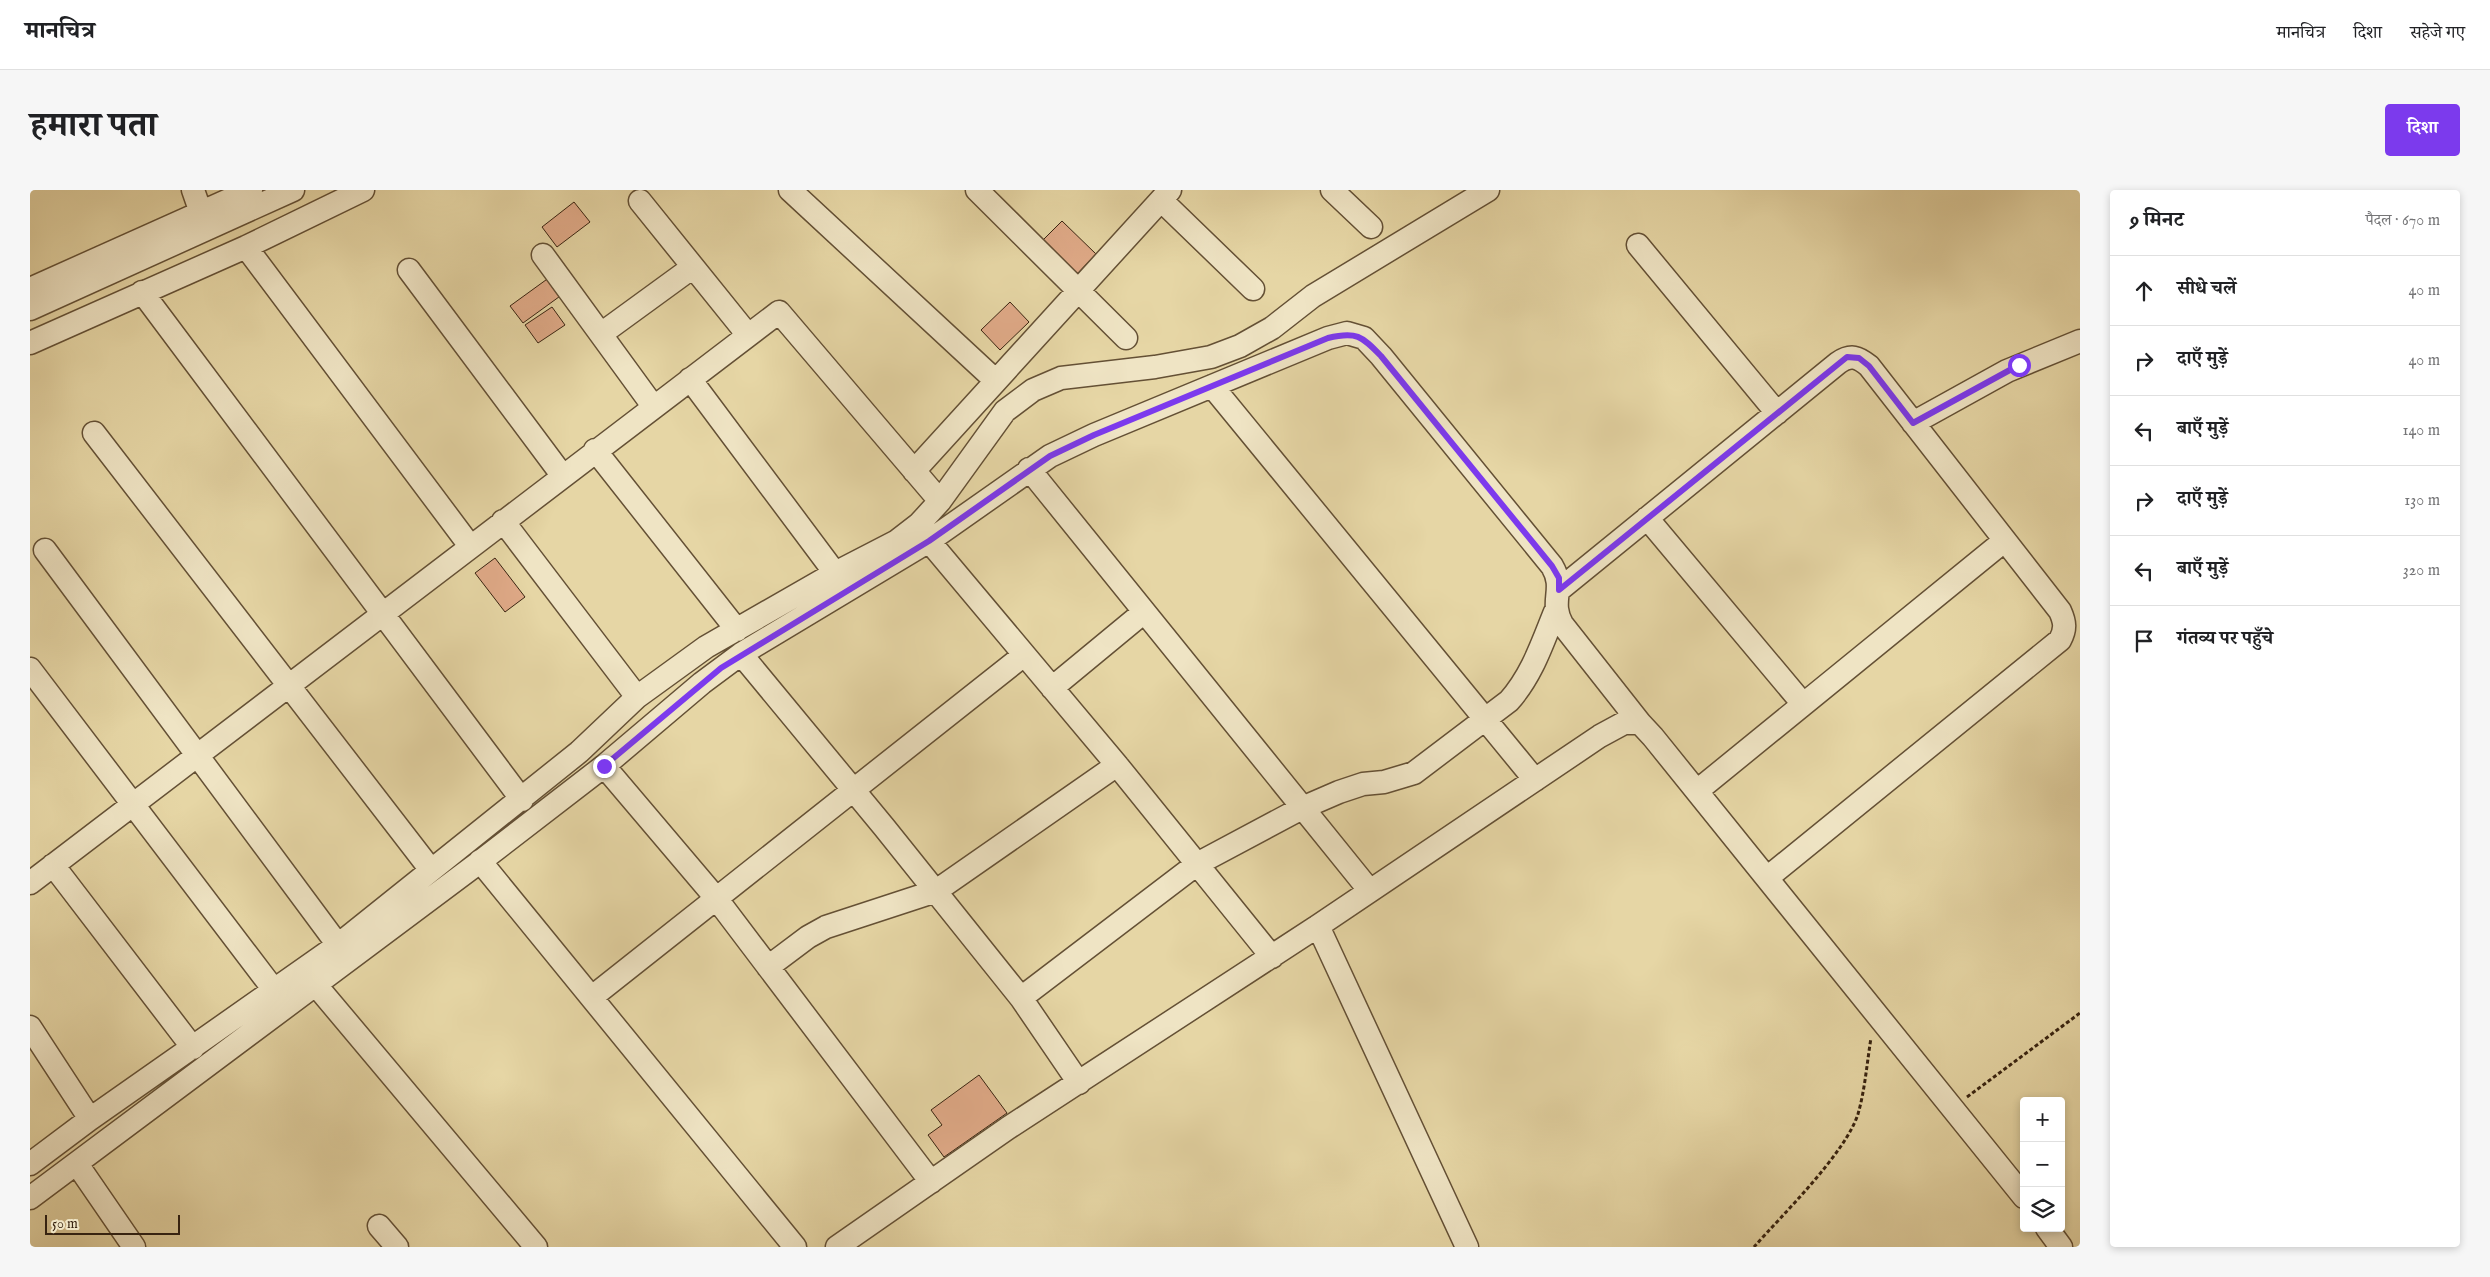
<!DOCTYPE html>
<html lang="hi">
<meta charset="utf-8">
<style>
body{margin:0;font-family:"IM FELL English","Noto Serif Devanagari",serif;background:#f6f6f6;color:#202124}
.controls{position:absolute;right:15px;bottom:15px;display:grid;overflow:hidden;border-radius:5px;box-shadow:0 2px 8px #0003}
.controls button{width:45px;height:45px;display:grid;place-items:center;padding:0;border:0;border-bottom:1px solid #e0e0e0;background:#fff;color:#202124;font:25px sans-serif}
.scale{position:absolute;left:15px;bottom:12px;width:135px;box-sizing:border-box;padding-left:5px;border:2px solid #382310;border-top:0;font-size:14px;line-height:18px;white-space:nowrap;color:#382310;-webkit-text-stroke:4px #efe4c4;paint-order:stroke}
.stop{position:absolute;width:15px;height:15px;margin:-11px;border:4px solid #7c3aed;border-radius:50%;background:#fff}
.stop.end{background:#7c3aed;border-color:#fff;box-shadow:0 1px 5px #0008}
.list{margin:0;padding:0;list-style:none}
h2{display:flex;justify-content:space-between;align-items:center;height:65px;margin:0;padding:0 20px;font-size:21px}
h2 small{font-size:16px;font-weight:400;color:#757577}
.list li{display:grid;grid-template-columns:32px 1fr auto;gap:15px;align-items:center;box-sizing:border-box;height:70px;padding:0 20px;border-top:1px solid #e0e0e0}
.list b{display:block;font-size:19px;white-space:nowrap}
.list em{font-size:16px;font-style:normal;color:#757577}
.icon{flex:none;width:28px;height:28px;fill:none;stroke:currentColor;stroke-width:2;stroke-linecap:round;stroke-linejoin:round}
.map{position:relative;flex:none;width:2050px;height:1057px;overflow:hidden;border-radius:5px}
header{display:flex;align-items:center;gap:30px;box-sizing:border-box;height:70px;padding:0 25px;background:#fff;border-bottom:1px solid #e0e0e0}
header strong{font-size:24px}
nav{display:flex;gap:28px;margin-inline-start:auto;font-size:18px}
.intro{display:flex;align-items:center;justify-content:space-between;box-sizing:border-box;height:120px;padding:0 30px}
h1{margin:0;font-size:35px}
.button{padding:12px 22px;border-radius:5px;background:#7c3aed;color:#fff;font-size:18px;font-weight:700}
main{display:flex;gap:30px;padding:0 30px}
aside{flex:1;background:#fff;border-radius:5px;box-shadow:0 2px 8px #0003}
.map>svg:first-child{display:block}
.building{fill:#e0aa88;stroke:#382310}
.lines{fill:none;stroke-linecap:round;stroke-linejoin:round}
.minor-casing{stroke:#645035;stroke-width:25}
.path{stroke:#382310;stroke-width:3;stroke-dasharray:4 2.5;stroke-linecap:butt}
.minor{stroke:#efe4c4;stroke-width:22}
.route{stroke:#7c3aed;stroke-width:6}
</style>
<header>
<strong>मानचित्र</strong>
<nav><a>मानचित्र</a><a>दिशा</a><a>सहेजे गए</a></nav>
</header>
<div class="intro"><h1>हमारा पता</h1><a class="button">दिशा</a></div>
<main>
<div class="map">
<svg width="2050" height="1057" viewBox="0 0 2050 1057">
<rect width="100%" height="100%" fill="#e6d6a5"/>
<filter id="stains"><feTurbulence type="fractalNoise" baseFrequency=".004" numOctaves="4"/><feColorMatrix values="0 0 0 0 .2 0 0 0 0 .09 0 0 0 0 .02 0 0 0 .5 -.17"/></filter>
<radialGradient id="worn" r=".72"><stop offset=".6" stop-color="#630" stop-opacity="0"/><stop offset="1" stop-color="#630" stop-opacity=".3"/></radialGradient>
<path class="building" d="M 544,12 L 560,32 L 527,57 L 512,37 Z
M 1032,31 L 1066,64 L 1047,84 L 1012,51 Z
M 520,87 L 533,104 L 493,133 L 480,116 Z
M 980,112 L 999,132 L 970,160 L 951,140 Z
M 522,117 L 535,135 L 508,153 L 495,135 Z
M 465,368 L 495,407 L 475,422 L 445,383 Z
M 949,885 L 977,923 L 914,967 L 898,945 L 912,935 L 901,920 Z"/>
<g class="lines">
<defs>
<path id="minor" d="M 163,0 L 171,23
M 760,0 L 965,190
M 947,0 L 1096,148
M 1302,0 L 1341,37
M 1131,10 L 1223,99
M 610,11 L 718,145
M 1608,55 L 1747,223
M 216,57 L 440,356
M 513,65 L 623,216
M 379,80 L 532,285
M 0,99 L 221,0
M 112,102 L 492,610
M 0,119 L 263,0
M 571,144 L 663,77
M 0,153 L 216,57 L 333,0
M 660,189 L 805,383
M 1182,196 L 1505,590
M 1883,233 L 1977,181 L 2050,151
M 64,243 L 401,680
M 565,260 L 707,440
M 999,279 L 1340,701
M 884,281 L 1140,0
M 1617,328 L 1773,514
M 473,331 L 607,507
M 899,351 L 1087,575 L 1242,767
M 15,360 L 308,755
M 1529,400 L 1808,173 C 1821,164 1828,167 1839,176 L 2030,421 C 2035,432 2036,439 2030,450 L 1737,688
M 711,464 L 854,637 L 991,808 L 1049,893
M 0,479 L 244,800
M 1022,498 L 1114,422
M 574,576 L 686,708 L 901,992
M 1667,601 L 1974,351
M 450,671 L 765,1057
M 23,675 L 163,858
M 0,693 L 749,122 L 910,311
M 1288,736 L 1437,1057
M 738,777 L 778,747 L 796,737 L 906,701 L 1087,575
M 285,794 L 506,1057
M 562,807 L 994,465
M 991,808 L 1167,674 L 1272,618 L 1309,602 L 1333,594 L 1354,592 L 1384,583 L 1479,511 C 1502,485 1512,454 1525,422
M 0,837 L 60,929
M 0,974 L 60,929 L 308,755 L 549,562 L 607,507 L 676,457 L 805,383 L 867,351 L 889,334 L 910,311 L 975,221 L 1003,200 L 1031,188 L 1125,177 L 1181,167 L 1210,156 L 1242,138 L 1283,106 L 1458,0
M 47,974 L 104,1057
M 0,1008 L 447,674 L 574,576 L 672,493 L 711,464 L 899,351 L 1020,266 L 1064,245 L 1298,148 L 1317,143 L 1334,148 L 1351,166 L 1522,376 C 1536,400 1519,410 1532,434 L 1610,533
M 349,1036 L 367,1057
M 2017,1038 L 2031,1057
M 807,1057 L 978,938 L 1288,736 L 1570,546 L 1594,533 L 1610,533 L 1623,547 L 1994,1007"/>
</defs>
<use href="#minor" class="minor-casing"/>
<path class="path" d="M 1937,907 L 2050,823
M 1724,1057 C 1753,1024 1815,964 1828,924 C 1835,900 1837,872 1841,848"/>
<use href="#minor" class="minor"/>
</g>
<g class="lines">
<path class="route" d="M 574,576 L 691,478 L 899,351 L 1020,266 L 1064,245 L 1298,148 C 1326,141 1332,146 1351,166 L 1522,376 L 1529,388 L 1529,400 L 1817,167 L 1829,168 L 1839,176 L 1883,233 L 1989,175"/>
</g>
<rect width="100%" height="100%" filter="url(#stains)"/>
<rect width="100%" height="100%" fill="url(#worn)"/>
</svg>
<div class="controls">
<button>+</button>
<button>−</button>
<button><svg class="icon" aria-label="layers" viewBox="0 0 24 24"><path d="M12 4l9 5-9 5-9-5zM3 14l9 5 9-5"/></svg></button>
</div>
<div class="scale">50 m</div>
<div class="stop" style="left:1989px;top:175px"></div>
<div class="stop end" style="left:574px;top:576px"></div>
</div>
<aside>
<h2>9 मिनट<small>पैदल · 670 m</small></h2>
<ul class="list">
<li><svg class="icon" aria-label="ahead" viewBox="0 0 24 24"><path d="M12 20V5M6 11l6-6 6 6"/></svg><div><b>सीधे चलें</b></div><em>40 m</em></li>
<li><svg class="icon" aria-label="right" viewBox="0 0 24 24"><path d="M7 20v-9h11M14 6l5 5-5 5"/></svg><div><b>दाएँ मुड़ें</b></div><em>40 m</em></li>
<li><svg class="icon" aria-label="left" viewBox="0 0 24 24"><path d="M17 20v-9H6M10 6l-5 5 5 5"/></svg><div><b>बाएँ मुड़ें</b></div><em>140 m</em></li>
<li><svg class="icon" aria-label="right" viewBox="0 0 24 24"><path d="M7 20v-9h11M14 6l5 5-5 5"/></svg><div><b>दाएँ मुड़ें</b></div><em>130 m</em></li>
<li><svg class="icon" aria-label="left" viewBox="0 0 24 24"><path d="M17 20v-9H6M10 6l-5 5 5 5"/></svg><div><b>बाएँ मुड़ें</b></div><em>320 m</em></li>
<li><svg class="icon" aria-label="arrive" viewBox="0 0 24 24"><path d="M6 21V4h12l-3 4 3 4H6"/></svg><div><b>गंतव्य पर पहुँचे</b></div></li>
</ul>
</aside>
</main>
